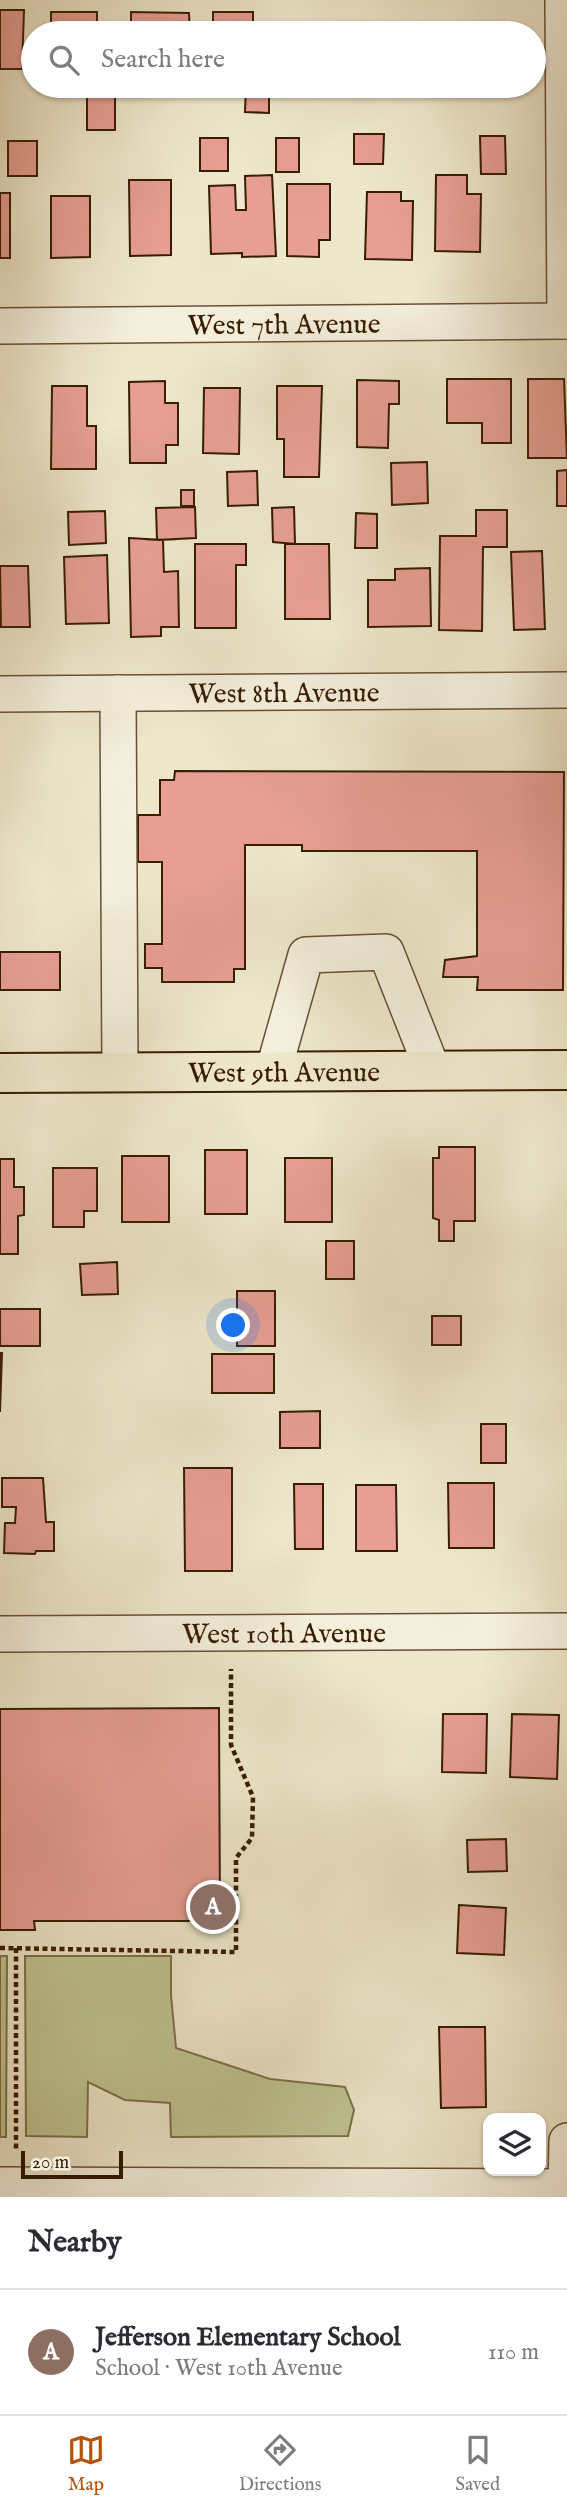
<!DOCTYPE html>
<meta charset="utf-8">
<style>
body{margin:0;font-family:"IM FELL English",serif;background:#f2f2f3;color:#2b2b33}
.controls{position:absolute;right:21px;bottom:21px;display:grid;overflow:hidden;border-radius:14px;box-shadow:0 2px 5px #0004}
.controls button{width:63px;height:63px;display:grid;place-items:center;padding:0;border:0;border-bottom:2px solid #e1e1e2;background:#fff;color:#2b2b33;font:35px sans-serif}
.scale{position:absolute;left:21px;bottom:18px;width:102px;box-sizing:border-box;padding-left:7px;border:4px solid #381d01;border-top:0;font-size:19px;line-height:24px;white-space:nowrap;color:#381d01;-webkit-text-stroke:5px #f4efdd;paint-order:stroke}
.you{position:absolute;left:234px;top:1326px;width:24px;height:24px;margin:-18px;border:5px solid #fff;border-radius:50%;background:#1a73e8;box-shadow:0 0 0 10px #1a73e833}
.badge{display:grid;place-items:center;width:46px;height:46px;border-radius:50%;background:#b45309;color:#fff;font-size:23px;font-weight:700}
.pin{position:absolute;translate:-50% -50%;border:4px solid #fff;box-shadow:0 2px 7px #0006}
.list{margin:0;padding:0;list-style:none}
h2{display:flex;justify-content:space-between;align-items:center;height:91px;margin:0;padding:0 28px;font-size:30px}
h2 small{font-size:23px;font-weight:400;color:#7c7c81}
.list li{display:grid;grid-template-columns:46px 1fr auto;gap:21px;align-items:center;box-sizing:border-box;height:126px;padding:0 28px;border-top:2px solid #e1e1e2}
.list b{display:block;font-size:26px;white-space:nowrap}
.list p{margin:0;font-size:23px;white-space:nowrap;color:#7c7c81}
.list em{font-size:23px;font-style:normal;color:#7c7c81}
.icon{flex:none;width:38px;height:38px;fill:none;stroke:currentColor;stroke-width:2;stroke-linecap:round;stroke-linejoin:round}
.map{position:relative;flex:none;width:567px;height:2197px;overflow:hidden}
.search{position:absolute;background:#fff;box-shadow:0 2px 5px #0004;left:21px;right:21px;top:21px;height:77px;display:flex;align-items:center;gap:18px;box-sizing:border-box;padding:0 24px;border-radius:38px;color:#7c7c81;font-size:26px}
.sheet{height:217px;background:#fff}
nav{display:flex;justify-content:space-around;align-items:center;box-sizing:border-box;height:98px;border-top:2px solid #e1e1e2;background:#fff;font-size:19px;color:#7c7c81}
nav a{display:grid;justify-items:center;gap:4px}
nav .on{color:#b45309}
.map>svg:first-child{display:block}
.green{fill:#c0c392;stroke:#7c704a;stroke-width:2}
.building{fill:#e79e94;stroke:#381d01;stroke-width:2}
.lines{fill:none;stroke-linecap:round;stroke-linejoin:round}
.minor-casing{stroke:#665034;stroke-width:38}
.major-casing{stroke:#381d01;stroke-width:42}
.path{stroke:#381d01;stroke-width:4.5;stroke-dasharray:5 3.5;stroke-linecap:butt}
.minor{stroke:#f4efdd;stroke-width:35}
.major{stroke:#eee7cb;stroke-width:38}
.labels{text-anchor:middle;stroke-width:5;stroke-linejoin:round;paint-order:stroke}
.street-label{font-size:28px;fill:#381d01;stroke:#f4efdd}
</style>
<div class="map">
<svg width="567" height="2197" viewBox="0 0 567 2197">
<rect width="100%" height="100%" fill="#eee7cb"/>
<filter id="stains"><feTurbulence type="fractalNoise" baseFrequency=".00286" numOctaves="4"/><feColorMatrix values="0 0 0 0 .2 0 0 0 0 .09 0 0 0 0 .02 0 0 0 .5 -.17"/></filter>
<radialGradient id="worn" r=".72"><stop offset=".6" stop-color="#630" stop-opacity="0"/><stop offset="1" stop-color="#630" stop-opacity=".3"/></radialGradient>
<path class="green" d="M 0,1956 L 7,1956 L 6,2137 L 0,2137 Z
M 25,1956 L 171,1956 L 171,1995 L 176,2048 L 270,2079 L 345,2087 L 354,2110 L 348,2136 L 171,2137 L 170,2103 L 125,2100 L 88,2082 L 87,2137 L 26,2136 Z"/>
<path class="building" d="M 0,10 L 24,10 L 22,69 L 0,69 Z
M 51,12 L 97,12 L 97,33 L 51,33 Z
M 131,12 L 189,13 L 190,33 L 131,33 Z
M 213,12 L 253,12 L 253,33 L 213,33 Z
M 56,86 L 91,86 L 91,90 L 56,90 Z
M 246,86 L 269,86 L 269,113 L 245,112 Z
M 87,95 L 115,95 L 115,130 L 87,130 Z
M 354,134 L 384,134 L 383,164 L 354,164 Z
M 480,136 L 505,136 L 506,174 L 481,174 Z
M 200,138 L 228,138 L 228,171 L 200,171 Z
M 276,138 L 299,138 L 299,172 L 276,172 Z
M 8,141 L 37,141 L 37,176 L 8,176 Z
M 272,175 L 276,256 L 242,257 L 242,253 L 211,254 L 209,186 L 235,185 L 236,210 L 246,210 L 245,176 Z
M 436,175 L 467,175 L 467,194 L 481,194 L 480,252 L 435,251 Z
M 129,180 L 171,180 L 171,255 L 130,256 Z
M 287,184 L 330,184 L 330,240 L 319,240 L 319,257 L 287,256 Z
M 367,192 L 401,192 L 401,201 L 413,201 L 412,260 L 365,259 Z
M 0,193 L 10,193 L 10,258 L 0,258 Z
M 51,196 L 90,196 L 90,257 L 51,258 Z
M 447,379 L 511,379 L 511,443 L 482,443 L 482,423 L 447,423 Z
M 528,379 L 564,379 L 567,458 L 528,458 Z
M 357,380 L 399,381 L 399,404 L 389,404 L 388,448 L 357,447 Z
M 165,381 L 165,403 L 178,403 L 178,445 L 166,445 L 166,463 L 130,463 L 129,382 Z
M 52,386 L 87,386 L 87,426 L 96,426 L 96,469 L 51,469 Z
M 277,386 L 322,386 L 319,477 L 284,477 L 284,439 L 277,439 Z
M 204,388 L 240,388 L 239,454 L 203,453 Z
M 427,462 L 428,503 L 392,505 L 391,463 Z
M 567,470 L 567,506 L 557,506 L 557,471 Z
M 257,471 L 258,505 L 228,506 L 227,472 Z
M 181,490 L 194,490 L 194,506 L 181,506 Z
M 195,507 L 196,538 L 157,540 L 156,508 Z
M 294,507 L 295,544 L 273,542 L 272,508 Z
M 476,510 L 507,510 L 507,547 L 483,547 L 482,631 L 439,630 L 440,536 L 476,536 Z
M 105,511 L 106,543 L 69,545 L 68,512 Z
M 356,513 L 377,514 L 377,548 L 355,548 Z
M 129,538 L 163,540 L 164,572 L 178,571 L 179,627 L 161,627 L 161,636 L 131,637 Z
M 195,544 L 246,544 L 246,565 L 236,565 L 236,628 L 195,628 Z
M 285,544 L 329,544 L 330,619 L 285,619 Z
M 542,551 L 545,629 L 514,630 L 511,552 Z
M 107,555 L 109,623 L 66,624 L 64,557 Z
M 0,566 L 28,566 L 30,627 L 1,627 Z
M 430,568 L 431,626 L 368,627 L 368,580 L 395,580 L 395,569 Z
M 175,771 L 564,772 L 563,990 L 477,990 L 478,977 L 443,977 L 445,960 L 477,956 L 477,851 L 302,851 L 302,845 L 245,845 L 245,969 L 234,969 L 234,982 L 162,982 L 162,968 L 145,968 L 145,944 L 162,944 L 162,862 L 138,862 L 138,815 L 160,815 L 160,780 L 174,780 Z
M 0,952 L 60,952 L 60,990 L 0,990 Z
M 439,1147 L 475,1147 L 475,1221 L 454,1221 L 454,1241 L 439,1241 L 439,1220 L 433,1218 L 433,1158 L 439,1158 Z
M 205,1150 L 247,1150 L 247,1214 L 205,1214 Z
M 122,1156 L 169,1156 L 169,1222 L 122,1222 Z
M 285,1158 L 332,1158 L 332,1222 L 285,1222 Z
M 0,1159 L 14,1159 L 14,1187 L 24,1187 L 24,1215 L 18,1216 L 18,1254 L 0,1254 Z
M 53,1168 L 97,1168 L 97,1211 L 84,1211 L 84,1227 L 53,1227 Z
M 326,1241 L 354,1241 L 354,1279 L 326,1279 Z
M 117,1262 L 118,1294 L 82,1295 L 80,1264 Z
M 237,1291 L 275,1291 L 275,1346 L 237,1346 Z
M 0,1309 L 40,1309 L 40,1346 L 0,1346 Z
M 432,1316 L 461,1316 L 461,1345 L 432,1345 Z
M 0,1353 L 2,1353 L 0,1412 Z
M 212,1354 L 274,1354 L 274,1393 L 212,1393 Z
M 320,1411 L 320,1448 L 280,1448 L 280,1412 Z
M 481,1424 L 506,1424 L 506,1463 L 481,1463 Z
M 184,1468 L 232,1468 L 232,1571 L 185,1571 Z
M 2,1478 L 43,1478 L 46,1522 L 54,1522 L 54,1551 L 36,1551 L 35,1554 L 4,1553 L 5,1523 L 15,1523 L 16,1507 L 2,1507 Z
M 448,1483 L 494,1483 L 494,1548 L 449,1548 Z
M 294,1484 L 323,1484 L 323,1549 L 295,1549 Z
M 356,1485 L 396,1485 L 397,1551 L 356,1551 Z
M 219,1708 L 220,1921 L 34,1921 L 35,1930 L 0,1930 L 0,1709 Z
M 443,1714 L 487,1714 L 486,1773 L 442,1772 Z
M 512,1714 L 559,1715 L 557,1779 L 510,1777 Z
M 506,1839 L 507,1871 L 468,1872 L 467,1840 Z
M 459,1905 L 506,1908 L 504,1955 L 457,1953 Z
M 439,2027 L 485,2027 L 486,2107 L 441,2108 Z"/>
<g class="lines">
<defs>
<g id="minor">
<path d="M 563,0 L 565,321"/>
<path id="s1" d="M 0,326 L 567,321"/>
<path d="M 118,693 L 120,1073"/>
<path id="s2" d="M 0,694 L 567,690"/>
<path d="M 273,1072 L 306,955 L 386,952 L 433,1071"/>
<path id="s3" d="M 0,1634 L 567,1631"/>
<path d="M 0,2185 L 567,2187"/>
<path d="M 566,2187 L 567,2141"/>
</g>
<g id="major">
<path id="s4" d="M 0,1073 L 567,1070"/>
</g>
</defs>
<use href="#minor" class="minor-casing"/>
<use href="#major" class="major-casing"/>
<path class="path" d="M 0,1948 L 236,1952 L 236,1858 L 252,1838 L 253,1797 L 231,1745 L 231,1669
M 16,1948 L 16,2150"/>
<use href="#minor" class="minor"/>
<use href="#major" class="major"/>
</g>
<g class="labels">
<g class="street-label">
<text dy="10" stroke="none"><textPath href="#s1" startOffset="284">West 7th Avenue</textPath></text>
<text dy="10" stroke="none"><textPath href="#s2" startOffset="284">West 8th Avenue</textPath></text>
<text dy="10" stroke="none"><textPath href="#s4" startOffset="284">West 9th Avenue</textPath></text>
<text dy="10" stroke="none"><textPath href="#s3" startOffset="284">West 10th Avenue</textPath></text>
</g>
</g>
<rect width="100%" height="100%" filter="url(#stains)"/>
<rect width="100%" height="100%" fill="url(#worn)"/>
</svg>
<div class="controls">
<button><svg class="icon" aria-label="layers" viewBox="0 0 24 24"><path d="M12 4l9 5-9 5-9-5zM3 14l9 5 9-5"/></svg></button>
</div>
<div class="scale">20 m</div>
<div class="you"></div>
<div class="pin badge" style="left:213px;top:1907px;background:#8d6e63">A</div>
<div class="search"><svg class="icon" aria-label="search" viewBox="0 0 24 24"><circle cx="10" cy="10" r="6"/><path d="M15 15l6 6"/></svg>Search here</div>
</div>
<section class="sheet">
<h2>Nearby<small></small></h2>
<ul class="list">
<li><span class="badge" style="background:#8d6e63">A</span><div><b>Jefferson Elementary School</b><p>School · West 10th Avenue</p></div><em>110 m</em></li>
</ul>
</section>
<nav>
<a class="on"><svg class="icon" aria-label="map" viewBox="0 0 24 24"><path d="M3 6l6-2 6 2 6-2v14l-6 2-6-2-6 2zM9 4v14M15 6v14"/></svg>Map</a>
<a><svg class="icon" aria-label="directions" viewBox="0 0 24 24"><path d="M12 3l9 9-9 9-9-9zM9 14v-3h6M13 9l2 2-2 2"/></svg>Directions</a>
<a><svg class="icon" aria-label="saved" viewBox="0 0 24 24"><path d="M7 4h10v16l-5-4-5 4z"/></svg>Saved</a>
</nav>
